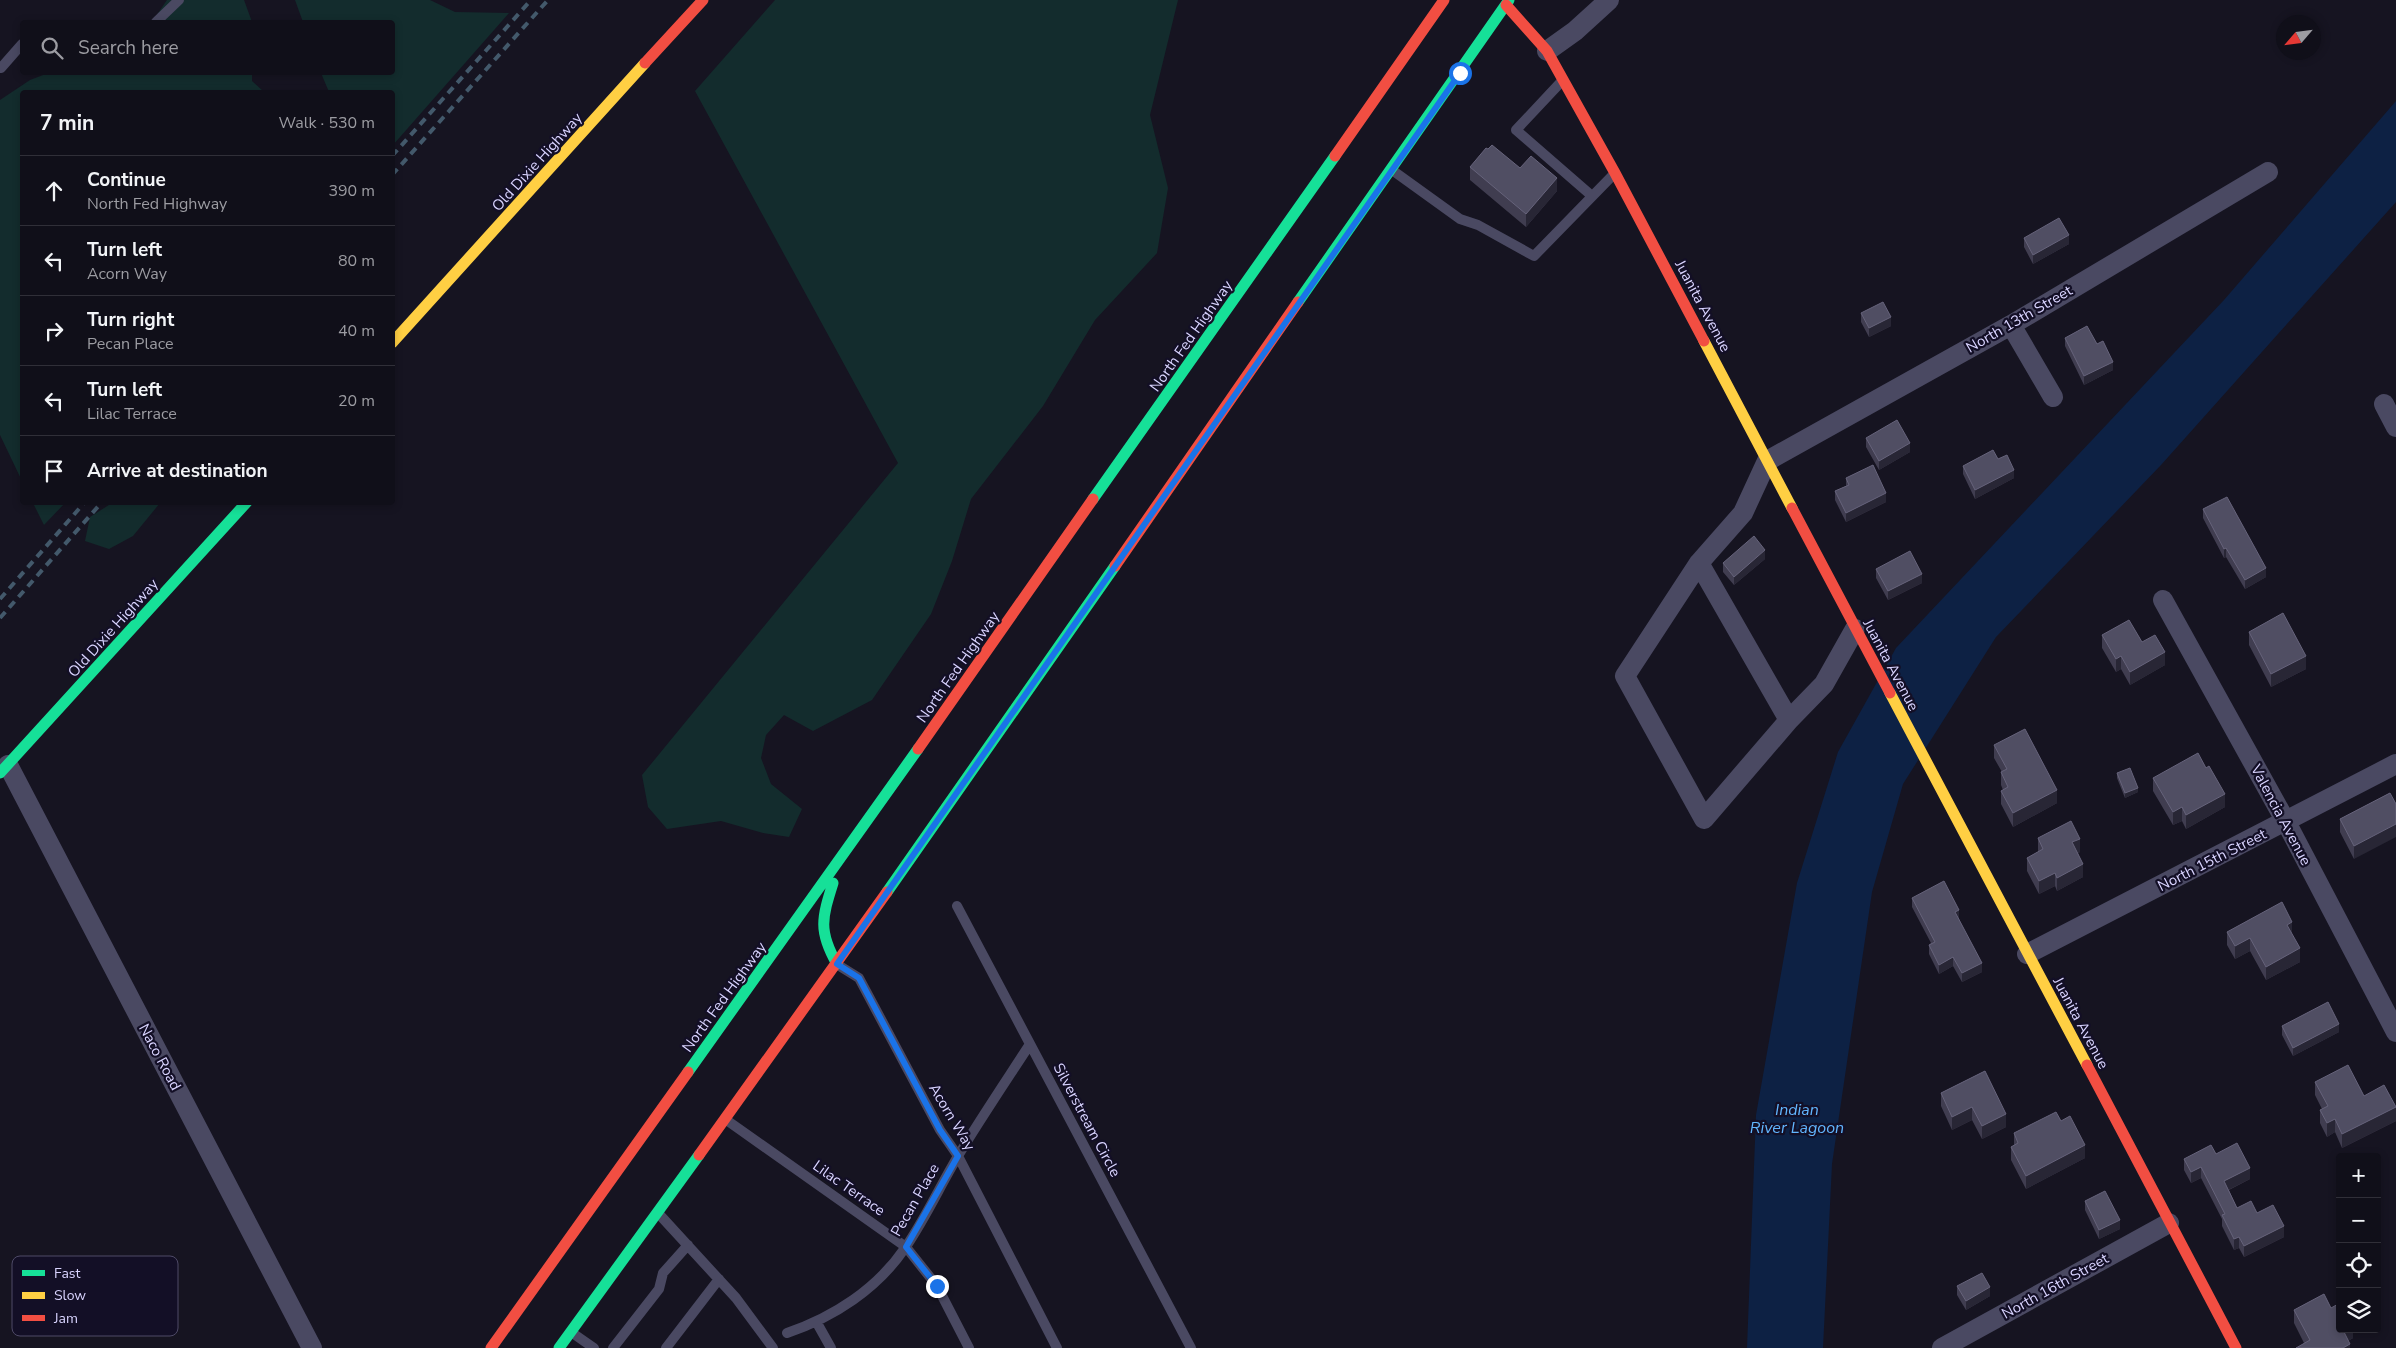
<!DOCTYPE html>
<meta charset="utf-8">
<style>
body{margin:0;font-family:"Nunito Sans",sans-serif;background:#191822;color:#f1f3f6}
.controls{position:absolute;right:15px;bottom:15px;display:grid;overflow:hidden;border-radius:5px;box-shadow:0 2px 8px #0003}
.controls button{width:45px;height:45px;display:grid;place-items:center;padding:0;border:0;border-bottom:1px solid #302f38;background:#100f19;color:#f1f3f6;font:25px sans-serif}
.compass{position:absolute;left:2276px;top:15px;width:45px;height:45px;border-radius:50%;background:#100f19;box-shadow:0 2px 8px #0003;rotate:242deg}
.stop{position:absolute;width:15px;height:15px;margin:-11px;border:4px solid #1a73e8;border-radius:50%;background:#fff}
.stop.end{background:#1a73e8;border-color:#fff;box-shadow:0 1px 5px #0008}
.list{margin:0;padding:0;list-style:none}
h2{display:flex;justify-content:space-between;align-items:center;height:65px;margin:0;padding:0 20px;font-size:21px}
h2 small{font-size:16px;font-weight:400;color:#9c9ca2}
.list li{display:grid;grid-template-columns:32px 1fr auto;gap:15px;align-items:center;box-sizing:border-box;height:70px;padding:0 20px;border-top:1px solid #302f38}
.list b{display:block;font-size:19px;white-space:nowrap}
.list p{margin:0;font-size:16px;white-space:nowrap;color:#9c9ca2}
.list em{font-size:16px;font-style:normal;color:#9c9ca2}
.icon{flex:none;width:28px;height:28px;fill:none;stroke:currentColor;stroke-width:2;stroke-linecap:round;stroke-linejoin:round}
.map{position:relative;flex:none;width:2396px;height:1348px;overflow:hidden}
.search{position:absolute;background:#100f19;box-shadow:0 2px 8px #0003;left:20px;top:20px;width:375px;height:55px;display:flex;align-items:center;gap:12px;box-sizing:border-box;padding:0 18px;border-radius:5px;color:#9c9ca2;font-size:19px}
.panel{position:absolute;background:#100f19;box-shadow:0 2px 8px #0003;left:20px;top:90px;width:375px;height:415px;border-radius:5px}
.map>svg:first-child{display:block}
.green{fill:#132c2d}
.water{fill:#0d2144}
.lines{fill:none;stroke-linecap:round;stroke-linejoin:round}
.lane{stroke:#4a4962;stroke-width:10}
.street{stroke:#4a4962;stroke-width:20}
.fast{stroke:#16e098;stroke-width:11}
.slow{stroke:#ffcf43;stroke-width:11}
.jam{stroke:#f24e42;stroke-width:11}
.rail{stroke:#43596b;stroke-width:4;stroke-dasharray:8 6;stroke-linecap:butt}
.wall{fill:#403d50}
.shaded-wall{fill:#282635}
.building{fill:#504e63;stroke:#66637b}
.route{stroke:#1a73e8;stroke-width:6}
.labels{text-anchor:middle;stroke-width:4.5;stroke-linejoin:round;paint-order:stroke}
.street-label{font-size:15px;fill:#d9d4ff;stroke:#130f26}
.water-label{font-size:16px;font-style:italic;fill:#62b6ff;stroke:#130f26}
.key{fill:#130f26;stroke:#4e4a67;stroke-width:1}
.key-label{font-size:14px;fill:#d9d4ff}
</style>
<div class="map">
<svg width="2396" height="1348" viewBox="0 0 2396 1348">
<rect width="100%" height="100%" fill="#161421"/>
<path class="green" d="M 167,0 L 244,0 L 252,22 L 152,22 Z
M 295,0 L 430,0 L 455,12 L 509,13 L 393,145 L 392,92 L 329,92 L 321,73 L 392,72 L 392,22 L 303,22 Z
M 775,0 L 1178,0 L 1150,115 L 1168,188 L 1157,253 L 1095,320 L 1043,406 L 971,499 L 952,561 L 931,614 L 872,700 L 813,731 L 784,715 L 766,735 L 761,758 L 771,784 L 802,809 L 789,837 L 763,833 L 721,821 L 667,829 L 648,807 L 642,775 L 898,463 L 695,91 Z
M 51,72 L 252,73 L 252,81 L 264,92 L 22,92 L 22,481 L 0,435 L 0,100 L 30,80 Z
M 33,503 L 65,503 L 44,525 Z
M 112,503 L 112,502 L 160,503 L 133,536 L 109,549 L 85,541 L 90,517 Z"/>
<path class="water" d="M 2396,101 L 2396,202 L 2161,465 L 1996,637 L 1903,784 L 1872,892 L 1832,1164 L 1823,1348 L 1747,1348 L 1756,1115 L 1797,883 L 1838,752 L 1896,648 L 2224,300 Z"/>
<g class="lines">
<path class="lane" d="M 156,22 L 179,0
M 1,68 L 22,44
M 1561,82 L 1516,130 L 1592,196
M 1392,170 L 1460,219 L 1478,225 L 1534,256 L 1614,174
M 957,906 L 1191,1348
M 838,965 L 859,978 L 940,1130 L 958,1156 L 1057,1348
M 725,1119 L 906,1247 L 937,1286 L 969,1348
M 658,1213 L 736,1298 L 773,1348
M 817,1323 L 831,1348
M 571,1332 L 594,1348
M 787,1333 C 834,1317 877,1289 905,1248 C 925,1219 940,1186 958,1156 C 981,1118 1006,1081 1030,1044
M 613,1348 L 659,1289 L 663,1273 L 688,1245
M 666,1348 L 719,1279"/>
<path class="street" d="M 1547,51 L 1575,31 L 1609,0
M 2011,325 L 2053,397
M 2384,404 L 2396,427
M 1699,563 L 1789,720
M 2163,600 L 2286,822 L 2396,1032
M 1855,629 L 1824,684 L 1789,720 L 1704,819 L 1625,676 L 1699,563 L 1743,513 L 1767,461 L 2011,325 L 2268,172
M 8,765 L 312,1348
M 2027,954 L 2396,764
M 1942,1348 L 2169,1223"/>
<path class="fast" d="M 1298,302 L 1509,0
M 1093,499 L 1335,156
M 0,773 L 247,502
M 833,883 C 822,918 818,931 837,964
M 887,892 L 1115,566
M 688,1072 L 918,749
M 559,1348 L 699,1155"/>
<path class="slow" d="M 1704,341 L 1792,508
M 392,343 L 645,63
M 1890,693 L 2087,1065"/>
<path class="jam" d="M 1506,5 L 1547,51 L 1615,173 L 1704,341
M 645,63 L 703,0
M 1335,156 L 1444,0
M 1792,508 L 1890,693
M 1115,566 L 1298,302
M 918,749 L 1093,499
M 2087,1065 L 2236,1348
M 699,1155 L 887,892
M 491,1348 L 688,1072"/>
<path class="rail" d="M 392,156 L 531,0
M 392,175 L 548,0
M 0,599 L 85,502
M 0,618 L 102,502"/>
</g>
<path class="wall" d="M 1470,167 L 1520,168 L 1557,191 L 1526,227 L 1470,180 Z
M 2024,238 L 2069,244 L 2033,264 L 2024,247 Z
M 1861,313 L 1891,326 L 1869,337 L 1861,322 Z
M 2065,338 L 2097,344 L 2113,370 L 2084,385 L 2065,346 Z
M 1866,438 L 1910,452 L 1879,470 L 1866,447 Z
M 1963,466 L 2014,478 L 1975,499 L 1963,474 Z
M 1846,478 L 1886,502 L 1846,522 L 1835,500 L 1835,491 L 1846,486 Z
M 2203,509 L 2266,577 L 2245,589 L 2226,557 L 2224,558 L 2203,518 Z
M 1765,559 L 1734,585 L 1723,572 L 1723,563 Z
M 1876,569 L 1922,583 L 1888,600 L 1876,578 Z
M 2249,632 L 2306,669 L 2271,687 L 2249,645 Z
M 2102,635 L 2142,642 L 2165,665 L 2130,685 L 2121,669 L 2116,672 L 2102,648 Z
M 1994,745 L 2057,803 L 2013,827 L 2001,804 L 2001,791 L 2003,790 L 2001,785 L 2001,772 L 2002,772 L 1994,758 Z
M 2117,773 L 2138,792 L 2125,798 L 2117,778 Z
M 2153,778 L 2225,807 L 2186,829 L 2182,821 L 2173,825 L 2153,791 Z
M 2390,793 L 2354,859 L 2340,832 L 2340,819 Z
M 2038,838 L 2080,852 L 2078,853 L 2083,877 L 2057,891 L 2055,886 L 2039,894 L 2027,871 L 2027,858 L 2038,852 Z
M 1912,898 L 1959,919 L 1982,972 L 1962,982 L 1953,966 L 1939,974 L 1929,954 L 1929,945 L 1931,943 L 1912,907 Z
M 2227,932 L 2292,934 L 2300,962 L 2266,980 L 2250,951 L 2235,959 L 2227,945 Z
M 2282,1026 L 2339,1032 L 2293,1056 L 2282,1035 Z
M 1985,1071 L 2006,1127 L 1982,1139 L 1972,1120 L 1952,1130 L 1941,1106 L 1941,1093 Z
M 2315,1082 L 2364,1096 L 2396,1121 L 2342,1148 L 2335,1132 L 2327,1137 L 2320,1123 L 2320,1110 L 2322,1109 L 2315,1095 Z
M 2061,1121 L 2085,1158 L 2026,1189 L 2011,1160 L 2011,1147 L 2014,1145 L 2014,1133 Z
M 2216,1154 L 2250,1179 L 2229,1190 L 2237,1208 L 2257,1213 L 2284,1237 L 2244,1257 L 2239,1248 L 2234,1250 L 2222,1226 L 2222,1219 L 2201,1178 L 2191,1183 L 2184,1170 L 2184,1159 Z
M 2085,1201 L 2120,1229 L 2099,1239 L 2085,1210 Z
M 1957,1286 L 1990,1296 L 1966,1310 L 1957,1295 Z
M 2331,1308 L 2353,1329 L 2353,1338 L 2348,1341 L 2350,1348 L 2304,1343 L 2294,1323 L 2294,1310 Z"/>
<path class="shaded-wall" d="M 1557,178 L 1557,191 L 1526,227 L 1526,214 Z
M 2069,235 L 2069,244 L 2033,264 L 2033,255 Z
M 1891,317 L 1891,326 L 1869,337 L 1869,328 Z
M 2113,362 L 2113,370 L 2084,385 L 2084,376 Z
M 1910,443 L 1910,452 L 1879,470 L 1879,461 Z
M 2014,470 L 2014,478 L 1975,499 L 1975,490 Z
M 1886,493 L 1886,502 L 1846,522 L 1846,513 Z
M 2226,548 L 2226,557 L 2224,558 L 2224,549 Z
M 1765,550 L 1765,559 L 1734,585 L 1734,577 Z
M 2266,568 L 2266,577 L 2245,589 L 2245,580 Z
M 1922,574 L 1922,583 L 1888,600 L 1888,591 Z
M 2165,652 L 2165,665 L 2130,685 L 2130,672 Z
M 2121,656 L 2121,669 L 2116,672 L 2116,659 Z
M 2306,656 L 2306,669 L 2271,687 L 2271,674 Z
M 2138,788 L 2138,792 L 2125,798 L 2125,793 Z
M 2057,790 L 2057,803 L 2013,827 L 2013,813 Z
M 2225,794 L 2225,807 L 2186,829 L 2186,815 Z
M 2182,807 L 2182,821 L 2173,825 L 2173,812 Z
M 2396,824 L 2396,837 L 2354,859 L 2354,846 Z
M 2080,839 L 2080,852 L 2072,856 L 2072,842 Z
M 2083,864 L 2083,877 L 2057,891 L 2057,878 Z
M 2055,873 L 2055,886 L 2039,894 L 2039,881 Z
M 1959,910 L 1959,919 L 1955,921 L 1955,912 Z
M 2292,922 L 2292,935 L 2287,925 Z
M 2250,938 L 2250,951 L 2235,959 L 2235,946 Z
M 2300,948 L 2300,962 L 2266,980 L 2266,967 Z
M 1953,957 L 1953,966 L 1939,974 L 1939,965 Z
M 1982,963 L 1982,972 L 1962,982 L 1962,973 Z
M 2339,1024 L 2339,1032 L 2293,1056 L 2293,1048 Z
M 1972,1107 L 1972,1120 L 1952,1130 L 1952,1117 Z
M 2396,1107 L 2396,1121 L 2342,1148 L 2342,1134 Z
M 2006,1114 L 2006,1127 L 1982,1139 L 1982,1126 Z
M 2335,1119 L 2335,1132 L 2327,1137 L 2327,1123 Z
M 2085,1145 L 2085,1158 L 2026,1189 L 2026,1176 Z
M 2201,1167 L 2201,1178 L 2191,1183 L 2191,1172 Z
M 2250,1168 L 2250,1179 L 2224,1192 L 2224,1181 Z
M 2120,1220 L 2120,1229 L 2099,1239 L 2099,1230 Z
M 2284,1226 L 2284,1237 L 2244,1257 L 2244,1246 Z
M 2239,1237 L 2239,1248 L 2234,1250 L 2234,1239 Z
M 1990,1287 L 1990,1296 L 1966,1310 L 1966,1301 Z
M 2345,1329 L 2353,1329 L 2353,1338 L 2343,1344 L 2343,1330 Z
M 2350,1344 L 2350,1348 L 2343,1348 Z"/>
<path class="building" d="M 1492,145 L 1520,168 L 1531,156 L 1557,178 L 1526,214 L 1470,167 L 1486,148 L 1488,149 Z
M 2059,218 L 2069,235 L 2033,255 L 2024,238 Z
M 1883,302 L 1891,317 L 1869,328 L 1861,313 Z
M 2087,326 L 2097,344 L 2103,341 L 2113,362 L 2084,376 L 2065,338 Z
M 1897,420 L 1910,443 L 1879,461 L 1866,438 Z
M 1993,450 L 1998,459 L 2007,455 L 2014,470 L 1975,490 L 1963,466 Z
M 1873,465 L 1886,493 L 1846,513 L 1835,491 L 1849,485 L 1846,478 Z
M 2227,497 L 2266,568 L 2245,580 L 2226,548 L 2224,549 L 2203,509 Z
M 1754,536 L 1765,550 L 1734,577 L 1723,563 Z
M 1910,551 L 1922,574 L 1888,591 L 1876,569 Z
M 2283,613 L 2306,656 L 2271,674 L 2249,632 Z
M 2129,620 L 2142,642 L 2155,635 L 2165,652 L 2130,672 L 2121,656 L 2116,659 L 2102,635 Z
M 2025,729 L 2057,790 L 2013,813 L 2001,791 L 2008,787 L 2001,772 L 2007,769 L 1994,745 Z
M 2198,753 L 2206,768 L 2209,766 L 2225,794 L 2186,815 L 2182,807 L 2173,812 L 2153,778 Z
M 2130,768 L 2138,788 L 2125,793 L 2117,773 Z
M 2390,793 L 2396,804 L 2396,824 L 2354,846 L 2340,819 Z
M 2071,821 L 2080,839 L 2072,842 L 2083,864 L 2057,878 L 2055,873 L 2039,881 L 2027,858 L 2043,849 L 2038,838 Z
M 1944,881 L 1959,910 L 1955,912 L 1982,963 L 1962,973 L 1953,957 L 1939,965 L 1929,945 L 1935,942 L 1912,898 Z
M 2282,902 L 2292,922 L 2287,925 L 2300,948 L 2266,967 L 2250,938 L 2235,946 L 2227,932 Z
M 2328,1002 L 2339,1024 L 2293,1048 L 2282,1026 Z
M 2348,1065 L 2364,1096 L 2384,1085 L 2396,1107 L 2342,1134 L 2335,1119 L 2327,1123 L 2320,1110 L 2328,1106 L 2315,1082 Z
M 1985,1071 L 2006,1114 L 1982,1126 L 1972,1107 L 1952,1117 L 1941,1093 Z
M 2056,1112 L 2061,1121 L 2070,1116 L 2085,1145 L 2026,1176 L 2011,1147 L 2018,1143 L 2014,1133 Z
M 2237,1143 L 2250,1168 L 2224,1181 L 2237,1208 L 2251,1201 L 2257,1213 L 2273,1205 L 2284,1226 L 2244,1246 L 2239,1237 L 2234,1239 L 2222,1215 L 2225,1214 L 2201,1167 L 2191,1172 L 2184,1159 L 2211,1145 L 2216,1154 Z
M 2105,1191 L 2120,1220 L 2099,1230 L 2085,1201 Z
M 1982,1273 L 1990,1287 L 1966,1301 L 1957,1286 Z
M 2324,1294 L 2331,1308 L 2340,1303 L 2340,1329 L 2345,1329 L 2343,1330 L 2350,1344 L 2343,1348 L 2296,1348 L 2310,1340 L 2294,1310 Z"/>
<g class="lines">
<path class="route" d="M 937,1286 L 906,1247 L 958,1156 L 940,1130 L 859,978 L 837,964 L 1460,73"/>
</g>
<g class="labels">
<g class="street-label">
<text transform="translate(537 162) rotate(-48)" y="5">Old Dixie Highway</text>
<text transform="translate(1703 306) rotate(62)" y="5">Juanita Avenue</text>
<text transform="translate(2019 319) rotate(-30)" y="5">North 13th Street</text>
<text transform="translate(1191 336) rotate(-55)" y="5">North Fed Highway</text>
<text transform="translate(113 628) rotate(-48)" y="5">Old Dixie Highway</text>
<text transform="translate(1891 665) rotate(62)" y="5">Juanita Avenue</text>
<text transform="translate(958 667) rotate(-55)" y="5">North Fed Highway</text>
<text transform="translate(2281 815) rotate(62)" y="5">Valencia Avenue</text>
<text transform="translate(2212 860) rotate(-27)" y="5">North 15th Street</text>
<text transform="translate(724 997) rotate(-54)" y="5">North Fed Highway</text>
<text transform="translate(2081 1023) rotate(62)" y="5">Juanita Avenue</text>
<text transform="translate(160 1057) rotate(62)" y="5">Naco Road</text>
<text transform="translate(952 1117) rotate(59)" y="5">Acorn Way</text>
<text transform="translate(1087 1120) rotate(62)" y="5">Silverstream Circle</text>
<text transform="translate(849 1188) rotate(35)" y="5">Lilac Terrace</text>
<text transform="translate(915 1200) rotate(-60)" y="5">Pecan Place</text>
<text transform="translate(2055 1286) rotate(-29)" y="5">North 16th Street</text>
</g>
<g class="water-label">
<text x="1797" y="1115">Indian<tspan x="1797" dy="18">River Lagoon</tspan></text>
</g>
</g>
<rect x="12" y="1256" width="166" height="80" rx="8" class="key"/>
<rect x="22" y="1270" width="23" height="6" fill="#16e098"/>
<rect x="22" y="1292" width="23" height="7" fill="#ffcf43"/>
<rect x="22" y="1315" width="23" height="6" fill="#f24e42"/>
<g class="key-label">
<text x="54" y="1278">Fast</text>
<text x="54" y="1300">Slow</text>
<text x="54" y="1323">Jam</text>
</g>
</svg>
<div class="controls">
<button>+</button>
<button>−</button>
<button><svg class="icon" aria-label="locate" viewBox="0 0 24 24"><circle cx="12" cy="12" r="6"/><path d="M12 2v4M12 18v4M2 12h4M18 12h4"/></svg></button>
<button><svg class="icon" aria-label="layers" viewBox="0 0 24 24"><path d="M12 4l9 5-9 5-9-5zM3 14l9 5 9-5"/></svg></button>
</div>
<svg class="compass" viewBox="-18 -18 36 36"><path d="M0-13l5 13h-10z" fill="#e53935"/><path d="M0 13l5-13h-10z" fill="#9c9ca2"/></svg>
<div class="stop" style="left:1460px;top:73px"></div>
<div class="stop end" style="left:937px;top:1286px"></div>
<div class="search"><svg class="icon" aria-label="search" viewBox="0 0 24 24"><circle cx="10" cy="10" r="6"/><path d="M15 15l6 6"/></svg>Search here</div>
<section class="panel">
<h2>7 min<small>Walk · 530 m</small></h2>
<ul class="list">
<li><svg class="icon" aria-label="ahead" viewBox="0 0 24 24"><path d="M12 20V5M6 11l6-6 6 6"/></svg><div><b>Continue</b><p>North Fed Highway</p></div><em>390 m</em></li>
<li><svg class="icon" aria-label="left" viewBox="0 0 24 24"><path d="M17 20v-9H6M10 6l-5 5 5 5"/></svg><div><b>Turn left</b><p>Acorn Way</p></div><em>80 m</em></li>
<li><svg class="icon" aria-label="right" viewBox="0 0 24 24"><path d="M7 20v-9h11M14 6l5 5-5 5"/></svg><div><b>Turn right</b><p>Pecan Place</p></div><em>40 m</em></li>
<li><svg class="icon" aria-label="left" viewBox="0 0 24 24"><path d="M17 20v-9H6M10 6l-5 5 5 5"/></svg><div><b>Turn left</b><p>Lilac Terrace</p></div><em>20 m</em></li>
<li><svg class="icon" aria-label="arrive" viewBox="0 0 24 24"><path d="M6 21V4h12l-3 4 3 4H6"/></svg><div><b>Arrive at destination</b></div></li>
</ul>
</section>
</div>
